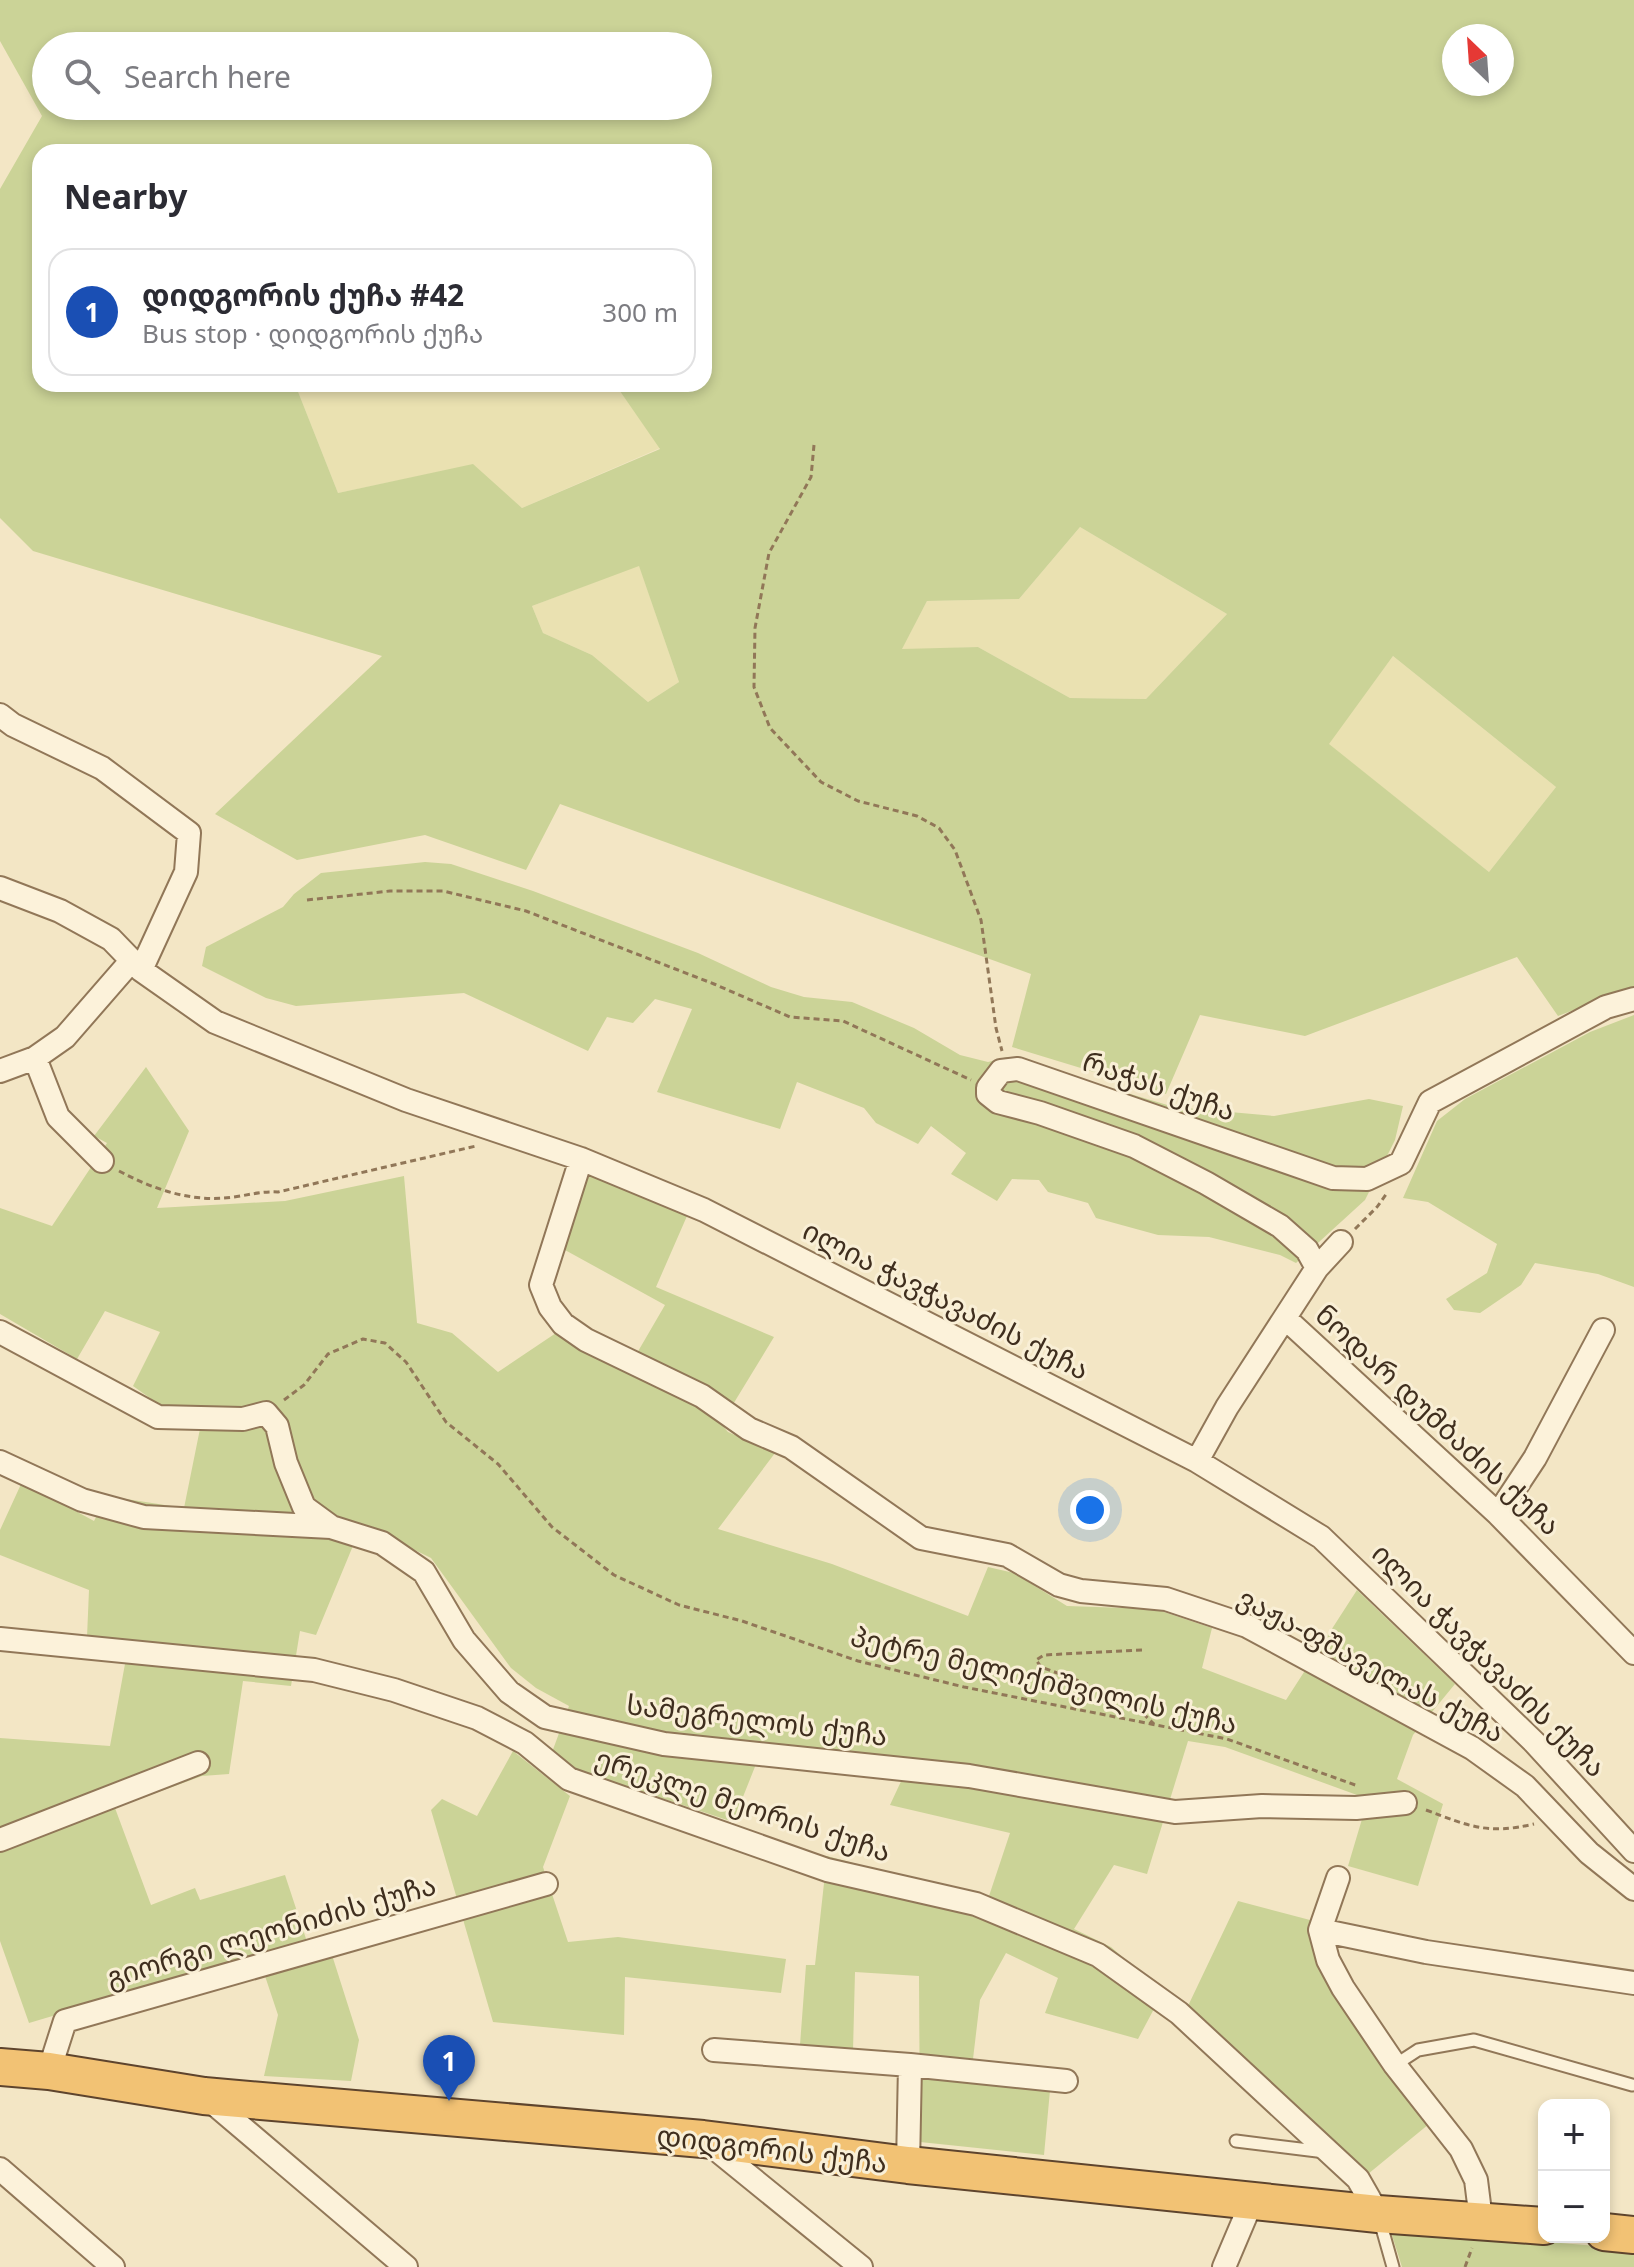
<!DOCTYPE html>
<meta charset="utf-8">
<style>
body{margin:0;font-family:Georgia,"Noto Sans Georgian",serif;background:#f2f2f3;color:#2b2b33}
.controls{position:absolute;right:24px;bottom:24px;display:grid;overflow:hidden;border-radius:16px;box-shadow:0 4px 12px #0003}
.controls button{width:72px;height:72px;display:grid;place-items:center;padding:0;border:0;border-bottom:2px solid #e1e1e2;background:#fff;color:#2b2b33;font:40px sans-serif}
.compass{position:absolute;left:1442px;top:24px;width:72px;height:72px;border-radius:50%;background:#fff;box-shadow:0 4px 12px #0003;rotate:335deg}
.you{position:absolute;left:1090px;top:1510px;width:28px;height:28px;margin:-20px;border:6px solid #fff;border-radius:50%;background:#1a73e8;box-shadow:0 0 0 12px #1a73e833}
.badge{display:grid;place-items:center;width:52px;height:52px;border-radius:50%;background:#0b8043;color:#fff;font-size:26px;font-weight:700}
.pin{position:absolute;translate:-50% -66px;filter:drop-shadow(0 2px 4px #0008)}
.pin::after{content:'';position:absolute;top:42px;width:28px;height:24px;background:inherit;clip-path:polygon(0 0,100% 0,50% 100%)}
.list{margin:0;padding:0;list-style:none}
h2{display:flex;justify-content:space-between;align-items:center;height:104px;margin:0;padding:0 32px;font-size:34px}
h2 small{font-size:26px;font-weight:400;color:#7c7c81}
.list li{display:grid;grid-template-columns:52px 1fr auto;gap:24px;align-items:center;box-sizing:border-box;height:128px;margin:0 16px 16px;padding:0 16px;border:2px solid #e1e1e2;border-radius:24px}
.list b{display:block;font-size:30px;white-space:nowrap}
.list p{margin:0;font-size:26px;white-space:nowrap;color:#7c7c81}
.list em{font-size:26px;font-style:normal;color:#7c7c81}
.icon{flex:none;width:44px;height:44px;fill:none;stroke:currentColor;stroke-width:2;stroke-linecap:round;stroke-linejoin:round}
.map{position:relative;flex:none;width:1634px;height:2267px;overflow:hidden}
.search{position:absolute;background:#fff;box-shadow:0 4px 12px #0003;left:32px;top:32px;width:680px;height:88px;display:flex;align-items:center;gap:20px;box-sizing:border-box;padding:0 28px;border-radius:44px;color:#7c7c81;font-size:30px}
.panel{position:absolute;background:#fff;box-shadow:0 4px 12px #0003;left:32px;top:144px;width:680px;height:248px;border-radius:24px}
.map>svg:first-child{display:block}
.farmland{fill:#eae1b1}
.green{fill:#cbd397;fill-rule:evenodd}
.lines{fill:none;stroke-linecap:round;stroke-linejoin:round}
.service-casing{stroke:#917758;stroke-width:15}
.minor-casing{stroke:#917758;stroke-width:26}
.trunk-casing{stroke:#5e442d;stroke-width:40}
.path{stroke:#917758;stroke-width:3;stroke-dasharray:6 4;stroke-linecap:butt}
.service{stroke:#fcf2da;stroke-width:11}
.minor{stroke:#fcf2da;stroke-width:22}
.trunk{stroke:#f2c274;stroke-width:36}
.labels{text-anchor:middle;stroke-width:6;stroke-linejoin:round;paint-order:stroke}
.street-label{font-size:28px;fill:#3f2e1e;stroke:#f9efd6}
</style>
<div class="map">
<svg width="1634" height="2267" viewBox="0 0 1634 2267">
<rect width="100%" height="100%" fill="#f3e6c5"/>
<path class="farmland" d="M 295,384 L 615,384 L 660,448 L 522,508 L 472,465 L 338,493 Z
M 1080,527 L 1227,614 L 1146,699 L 1070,698 L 978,647 L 901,650 L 927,601 L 1019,599 Z
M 639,565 L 679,682 L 648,702 L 592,655 L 543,633 L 532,606 Z
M 1393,656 L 1556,787 L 1489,872 L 1328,744 Z"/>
<path class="green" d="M 0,0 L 1634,0 L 1634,987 L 1558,1016 L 1517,957 L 1305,1036 L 1200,1015 L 1166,1094 L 1012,1047 L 1031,974 L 560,804 L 526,870 L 425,835 L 297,860 L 215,814 L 382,656 L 33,551 L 0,518 L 0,189 L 42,116 L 0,41 ZM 1454,36 L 1502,36 L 1502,84 L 1454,84 ZM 46,46 L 698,46 L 698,106 L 46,106 ZM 40,152 L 704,152 L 704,384 L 615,384 L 660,449 L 522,508 L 473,464 L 338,493 L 295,384 L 40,384 ZM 1080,527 L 1227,614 L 1146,699 L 1070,698 L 978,647 L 902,649 L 927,601 L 1019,599 ZM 639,566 L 679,682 L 648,702 L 592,655 L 543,633 L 532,606 ZM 1393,656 L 1556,787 L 1489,872 L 1329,744 Z
M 425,862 L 451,864 L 533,891 L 698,953 L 771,987 L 804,997 L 852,1002 L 914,1028 L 960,1055 L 988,1062 L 1007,1057 L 1174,1107 L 1274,1116 L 1369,1099 L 1403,1106 L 1395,1140 L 1365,1200 L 1296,1263 L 1280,1255 L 1209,1237 L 1158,1235 L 1096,1218 L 1088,1203 L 1048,1192 L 1039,1180 L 1012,1179 L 997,1201 L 951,1174 L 966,1153 L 931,1126 L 918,1144 L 876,1123 L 864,1108 L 797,1082 L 780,1129 L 657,1092 L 692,1009 L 655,999 L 633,1023 L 607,1017 L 588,1051 L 464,993 L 296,1006 L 266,998 L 202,966 L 206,947 L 283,907 L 294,894 L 321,873 Z
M 1634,1015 L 1634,1287 L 1598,1274 L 1535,1263 L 1521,1285 L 1480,1313 L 1454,1310 L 1446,1299 L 1487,1273 L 1497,1244 L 1428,1202 L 1403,1198 L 1437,1121 L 1465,1099 L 1590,1032 Z
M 146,1067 L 189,1131 L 157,1208 L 285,1201 L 404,1176 L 417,1323 L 452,1333 L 498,1372 L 559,1331 L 626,1372 L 665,1305 L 565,1250 L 585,1173 L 687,1216 L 656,1287 L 774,1337 L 721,1424 L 728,1432 L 775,1453 L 718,1529 L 832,1564 L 968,1616 L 988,1567 L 1014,1573 L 1067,1606 L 1155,1609 L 1212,1628 L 1202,1668 L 1286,1700 L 1357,1590 L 1455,1684 L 1413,1735 L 1397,1779 L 1443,1804 L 1418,1886 L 1348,1866 L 1368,1799 L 1225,1747 L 1188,1741 L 1147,1874 L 1114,1865 L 1074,1929 L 1111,1947 L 1163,1992 L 1138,2039 L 1045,2013 L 1058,1978 L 1006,1953 L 980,2000 L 973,2059 L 1052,2069 L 1044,2155 L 920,2142 L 919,1976 L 855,1972 L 853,2051 L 800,2045 L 806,1965 L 815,1965 L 827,1856 L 988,1899 L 1010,1833 L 890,1805 L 911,1760 L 764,1744 L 733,1822 L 575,1769 L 551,1755 L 569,1706 L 536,1688 L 511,1668 L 431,1558 L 362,1524 L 316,1635 L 300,1631 L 291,1686 L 243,1681 L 229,1774 L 202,1776 L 115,1808 L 151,1905 L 195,1888 L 200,1900 L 285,1875 L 313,1960 L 332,1955 L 359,2040 L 351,2081 L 264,2076 L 278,2015 L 258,1955 L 29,2023 L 0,1941 L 0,1738 L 110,1746 L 129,1642 L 87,1637 L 89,1590 L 0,1555 L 0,1530 L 22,1482 L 94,1521 L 107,1496 L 184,1508 L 204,1409 L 164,1408 L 133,1386 L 160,1332 L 105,1311 L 77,1359 L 0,1314 L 0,1208 L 52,1226 L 107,1143 L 94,1136 Z
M 513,1751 L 570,1796 L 543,1867 L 568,1942 L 618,1937 L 786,1959 L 781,1993 L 625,1977 L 624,2035 L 493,2022 L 431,1810 L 442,1799 L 477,1816 Z
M 1238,1901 L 1310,1920 L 1329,1986 L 1376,2058 L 1429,2124 L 1368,2174 L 1187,2008 Z
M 1390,2229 L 1634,2249 L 1634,2267 L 1402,2267 Z"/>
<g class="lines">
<defs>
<path id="service" d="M 1395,2065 L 1418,2050 L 1474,2040 L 1632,2085
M 1236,2141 L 1325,2152
M 1380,2221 L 1393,2267"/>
<path id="minor" d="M 0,715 L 13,725 L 102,768 L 189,833 L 186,872 L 141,970
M 0,888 L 60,911 L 111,939 L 141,970 L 215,1022 L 406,1100 L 581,1159 L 704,1210 L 1197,1461 L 1321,1537 L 1534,1742 L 1634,1851
M 35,1058 L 58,1117 L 102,1161
M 0,1071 L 35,1058 L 65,1037 L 132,960
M 581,1159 L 541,1285 L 550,1307 L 563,1324 L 586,1340 L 702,1396 L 749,1429 L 791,1447 L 921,1538 L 1007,1555 L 1059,1585 L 1081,1591 L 1166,1599 L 1247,1626 L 1472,1748 L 1525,1786 L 1589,1853 L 1634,1889
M 1317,1268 L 1307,1250 L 1280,1226 L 1206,1183 L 1134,1146 L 1040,1113 L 998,1102 L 988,1094 L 988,1088 L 1001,1071 L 1018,1069 L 1333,1178 L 1367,1179 L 1401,1163 L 1430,1102 L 1606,1007 L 1634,999
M 1285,1318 L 1498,1514 L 1634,1653
M 0,1332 L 158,1417 L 243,1419 L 266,1413 L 277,1426 L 286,1463 L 304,1507 L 330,1526
M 1197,1461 L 1227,1407 L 1317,1268 L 1341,1242
M 0,1462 L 82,1500 L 144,1517 L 331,1527 L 382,1543 L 424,1572 L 464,1640 L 509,1692 L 545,1717 L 664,1744 L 969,1776 L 1175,1812 L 1262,1806 L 1356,1808 L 1405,1803
M 1498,1514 L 1535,1458 L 1603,1330
M 0,1639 L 314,1670 L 394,1690 L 477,1718 L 525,1743 L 569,1779 L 827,1870 L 976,1904 L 1098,1955 L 1179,2013 L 1358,2179 L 1378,2214
M 0,1840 L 198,1763
M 1338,1878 L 1320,1930 L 1328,1960 L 1343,1988 L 1395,2065 L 1461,2149 L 1476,2180 L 1481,2220
M 1320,1930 L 1426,1952 L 1634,1983
M 714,2050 L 910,2065 L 908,2165
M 910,2065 L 1066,2081
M 49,2071 L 65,2021 L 546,1884
M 205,2096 L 406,2267
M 707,2142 L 861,2267
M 0,2169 L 113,2267
M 1224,2267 L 1252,2201"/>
<path id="trunk" d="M 0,2067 L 49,2071 L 204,2096 L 703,2139 L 908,2165 L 1378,2214 L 1544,2226
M 1604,2232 L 1634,2235"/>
</defs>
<use href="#service" class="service-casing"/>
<use href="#minor" class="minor-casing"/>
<use href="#trunk" class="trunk-casing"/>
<path class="path" d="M 814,445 L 811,477 L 769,553 L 755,628 L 754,687 L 770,728 L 821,782 L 858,801 L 917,816 L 939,828 L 955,850 L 981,920 L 996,1028 L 1002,1051
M 307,900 L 390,891 L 443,891 L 526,911 L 714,984 L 790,1017 L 843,1021 L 971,1080
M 119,1171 C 155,1190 193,1203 234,1197 C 249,1195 262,1191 278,1192 L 476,1146
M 1355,1229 L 1377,1207 L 1387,1193
M 284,1400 L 304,1385 L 328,1354 L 363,1339 L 385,1343 L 406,1362 L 446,1422 L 498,1464 L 552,1527 L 614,1575 L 679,1605 L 742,1621 L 858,1661 L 964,1687 L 1227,1739 L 1358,1786
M 1142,1650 L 1044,1655 L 1036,1660 L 1041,1667 L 1128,1699 L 1154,1724
M 1426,1810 C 1469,1826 1487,1835 1534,1824
M 1465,2267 L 1472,2248"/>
<use href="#service" class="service"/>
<use href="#minor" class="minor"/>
<use href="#trunk" class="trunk"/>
</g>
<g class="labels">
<g class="street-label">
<text transform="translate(1159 1086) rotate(19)" y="10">რაჭას ქუჩა</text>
<text transform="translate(946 1300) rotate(27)" y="10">ილია ჭავჭავაძის ქუჩა</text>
<text transform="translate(1438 1420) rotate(43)" y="10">ნოდარ დუმბაძის ქუჩა</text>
<text transform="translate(1489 1660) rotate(45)" y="10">ილია ჭავჭავაძის ქუჩა</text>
<text transform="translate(1371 1665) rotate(28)" y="10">ვაჟა-ფშაველას ქუჩა</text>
<text transform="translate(1044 1680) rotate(13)" y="10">პეტრე მელიქიშვილის ქუჩა</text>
<text transform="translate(757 1720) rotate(7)" y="10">სამეგრელოს ქუჩა</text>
<text transform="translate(743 1805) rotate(18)" y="10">ერეკლე მეორის ქუჩა</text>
<text transform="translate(271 1931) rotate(-16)" y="10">გიორგი ლეონიძის ქუჩა</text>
<text transform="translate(772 2149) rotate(7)" y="10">დიდგორის ქუჩა</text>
</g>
</g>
</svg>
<div class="controls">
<button>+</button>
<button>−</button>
</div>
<svg class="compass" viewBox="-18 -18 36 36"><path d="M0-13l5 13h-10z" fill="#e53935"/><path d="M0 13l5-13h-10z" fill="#7c7c81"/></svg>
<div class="you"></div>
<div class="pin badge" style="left:449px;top:2101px;background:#1a4fb4">1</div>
<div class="search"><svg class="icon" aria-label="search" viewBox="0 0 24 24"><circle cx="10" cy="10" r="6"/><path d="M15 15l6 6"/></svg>Search here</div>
<section class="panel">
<h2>Nearby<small></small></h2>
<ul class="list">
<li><span class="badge" style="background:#1a4fb4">1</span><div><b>დიდგორის ქუჩა #42</b><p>Bus stop · დიდგორის ქუჩა</p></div><em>300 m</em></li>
</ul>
</section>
</div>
